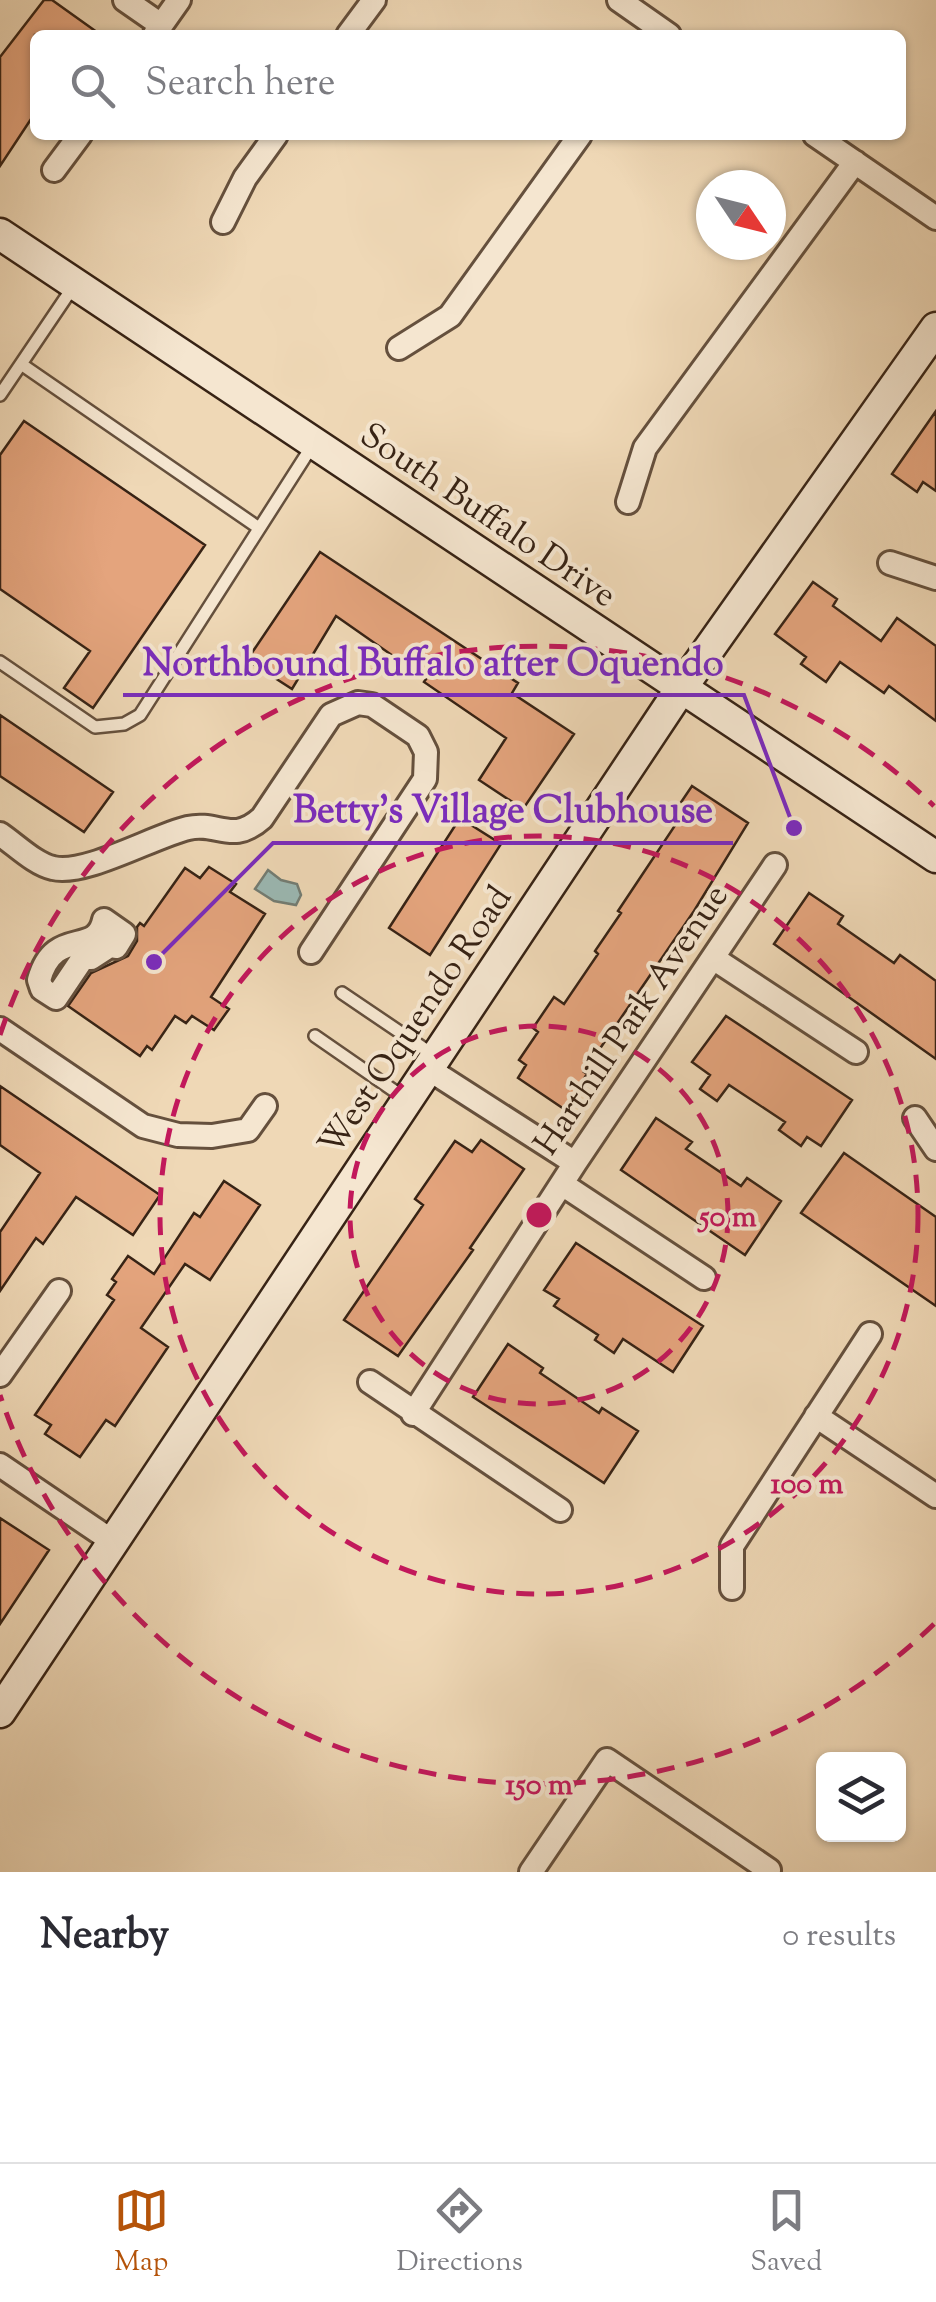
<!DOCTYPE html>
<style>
body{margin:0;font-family:"Sorts Mill Goudy",serif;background:#f7f7f7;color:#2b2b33}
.controls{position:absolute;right:30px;bottom:30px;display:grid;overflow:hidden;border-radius:15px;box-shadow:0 2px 8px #0004}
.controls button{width:90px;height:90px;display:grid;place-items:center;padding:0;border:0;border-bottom:2px solid #e1e1e2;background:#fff;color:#2b2b33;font:50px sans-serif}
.compass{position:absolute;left:696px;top:170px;width:90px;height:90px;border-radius:50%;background:#fff;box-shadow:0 2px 8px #0004;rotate:125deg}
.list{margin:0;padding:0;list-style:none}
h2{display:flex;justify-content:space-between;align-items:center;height:130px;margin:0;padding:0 40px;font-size:42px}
h2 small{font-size:32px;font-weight:400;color:#7c7c81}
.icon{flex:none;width:55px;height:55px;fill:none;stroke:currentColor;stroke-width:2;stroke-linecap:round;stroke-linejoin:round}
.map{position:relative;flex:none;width:936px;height:1872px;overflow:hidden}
.search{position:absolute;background:#fff;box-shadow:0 2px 8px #0004;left:30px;right:30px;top:30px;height:110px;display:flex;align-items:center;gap:25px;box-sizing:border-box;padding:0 35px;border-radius:15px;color:#7c7c81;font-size:38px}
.sheet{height:290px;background:#fff}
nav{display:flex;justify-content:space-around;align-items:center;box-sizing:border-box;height:140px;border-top:2px solid #e1e1e2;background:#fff;font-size:28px;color:#7c7c81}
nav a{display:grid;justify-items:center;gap:5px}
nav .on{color:#b45309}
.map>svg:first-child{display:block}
.water{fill:#9bb9b4;stroke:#737d74;stroke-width:2.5}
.building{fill:#e4a47d;stroke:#372315;stroke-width:2.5}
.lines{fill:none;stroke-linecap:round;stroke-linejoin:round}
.lane-casing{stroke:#65503d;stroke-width:16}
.street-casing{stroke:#65503d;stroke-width:28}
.secondary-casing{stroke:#372315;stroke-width:35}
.lane{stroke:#f5e6d0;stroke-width:11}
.street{stroke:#f5e6d0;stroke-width:22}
.secondary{stroke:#f5e6d0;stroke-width:30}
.ring{fill:none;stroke:#c2185b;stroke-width:5;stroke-dasharray:18 12}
.labels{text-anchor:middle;stroke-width:8;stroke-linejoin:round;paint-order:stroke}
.street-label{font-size:35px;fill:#372315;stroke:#f5e6d0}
.centre{fill:#c2185b;stroke:#f5e6d0;stroke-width:5}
.ring-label{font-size:30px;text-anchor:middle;font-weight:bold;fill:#c2185b;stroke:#f5e6d0;stroke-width:8;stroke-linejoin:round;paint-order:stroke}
.leader{fill:none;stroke:#7b2cbf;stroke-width:4}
.callout-dot{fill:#7b2cbf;stroke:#f5e6d0;stroke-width:4}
.callout-label{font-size:38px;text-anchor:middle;font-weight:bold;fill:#7b2cbf;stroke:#f5e6d0;stroke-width:8;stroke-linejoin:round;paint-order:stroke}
</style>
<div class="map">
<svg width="936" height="1872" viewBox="0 0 936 1872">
<rect width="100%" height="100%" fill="#efd8b6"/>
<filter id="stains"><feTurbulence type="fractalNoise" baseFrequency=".002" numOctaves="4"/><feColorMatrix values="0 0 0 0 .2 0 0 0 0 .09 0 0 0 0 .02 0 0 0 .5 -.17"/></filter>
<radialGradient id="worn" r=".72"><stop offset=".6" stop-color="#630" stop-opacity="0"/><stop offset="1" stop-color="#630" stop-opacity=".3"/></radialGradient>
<path class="water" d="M 268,870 L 281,880 L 297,884 L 301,895 L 296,905 L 274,901 L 255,889 Z"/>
<path class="building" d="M 44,0 L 52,0 L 101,35 L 35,35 L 35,113 L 0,166 L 0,57 Z
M 936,411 L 936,491 L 923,482 L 917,492 L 892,474 Z
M 24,421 L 205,545 L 93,708 L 64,688 L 90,651 L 0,589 L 0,455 Z
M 320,552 L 518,683 L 512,693 L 574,734 L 523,809 L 479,780 L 506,738 L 424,682 L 426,679 L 336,616 L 292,689 L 247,660 Z
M 813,582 L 837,599 L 833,606 L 881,641 L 897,618 L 936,646 L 936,721 L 889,686 L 884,693 L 840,662 L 826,682 L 801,664 L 806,657 L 775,634 Z
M 0,715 L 113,792 L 84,832 L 0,776 Z
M 692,786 L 748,823 L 694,911 L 584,1072 L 587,1074 L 564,1109 L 518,1078 L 526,1065 L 519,1060 L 538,1032 L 533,1028 L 554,997 L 564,1004 L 598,954 L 595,951 L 621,913 L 618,911 L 678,821 L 671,817 Z
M 460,818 L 501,844 L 430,955 L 389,928 Z
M 209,867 L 236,884 L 230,892 L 265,914 L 211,997 L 229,1009 L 214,1030 L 192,1016 L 186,1023 L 175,1016 L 152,1050 L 147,1046 L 140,1056 L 68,1006 L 91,973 L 128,956 L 137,941 L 137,927 L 140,923 L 144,926 L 185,868 L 200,878 Z
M 809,893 L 843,916 L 838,924 L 894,963 L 900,955 L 936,981 L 936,1059 L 774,944 Z
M 726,1016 L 852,1100 L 821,1146 L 807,1137 L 801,1146 L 779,1130 L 785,1122 L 729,1085 L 717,1101 L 700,1089 L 710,1075 L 692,1062 Z
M 0,1086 L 160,1195 L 133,1235 L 76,1197 L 43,1244 L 36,1238 L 0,1291 L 0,1232 L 40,1173 L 0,1145 Z
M 656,1118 L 692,1142 L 686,1149 L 741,1186 L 747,1178 L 781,1201 L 745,1255 L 621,1170 Z
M 481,1140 L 524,1169 L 470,1248 L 473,1250 L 398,1356 L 344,1320 L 423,1205 L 415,1199 L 455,1141 L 472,1152 Z
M 844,1153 L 936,1217 L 936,1306 L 801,1213 Z
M 224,1181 L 260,1205 L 210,1280 L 185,1264 L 141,1328 L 168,1347 L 115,1426 L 106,1420 L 80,1457 L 45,1434 L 51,1425 L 35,1415 L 114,1300 L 107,1295 L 116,1282 L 112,1279 L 128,1256 L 154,1274 L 194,1213 L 200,1217 Z
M 576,1243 L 703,1326 L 673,1372 L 623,1339 L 614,1353 L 595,1340 L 598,1335 L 554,1306 L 559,1299 L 544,1290 Z
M 508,1344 L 543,1368 L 540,1373 L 599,1413 L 602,1408 L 638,1431 L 604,1483 L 473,1397 Z
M 0,1518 L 49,1550 L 0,1624 Z"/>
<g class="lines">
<defs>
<path id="lane" d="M 21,364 L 259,528
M 0,395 L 73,287
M 0,662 L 95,727 L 124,724 L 140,715 L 312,446
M 342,993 L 435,1056
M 315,1036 L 406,1099"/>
<path id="street" d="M 125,0 L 161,25
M 619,0 L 669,35
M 155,34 L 179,0
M 348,35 L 374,0
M 815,135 L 936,218
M 54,170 L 80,135
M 223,222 L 245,178 L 276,135
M 399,348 L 450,316 L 580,135
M 628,502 L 645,448 L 855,162
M 890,563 L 936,578
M 0,834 C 16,845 35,864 53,868 C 85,876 154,836 188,828 C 218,821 232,845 262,818 L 331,715 L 358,703 L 372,705 L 418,736 L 426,752 L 425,779 L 311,952
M 104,920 L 124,934 L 116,947 L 111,945 L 91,958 L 85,955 L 56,998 L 42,989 L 39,980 C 54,925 96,958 104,920 Z
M 713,958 L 856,1052
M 0,1029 L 143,1126 L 178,1135 L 212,1136 L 248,1130 L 265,1106
M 427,1068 L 575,1163
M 915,1118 L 936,1149
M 562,1184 L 704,1278
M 0,1375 L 59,1291
M 370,1382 L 560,1510
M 413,1414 L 575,1163 L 775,865
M 816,1416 L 936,1496
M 0,1465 L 112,1541
M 732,1588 L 732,1546 L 870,1334
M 531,1872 L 607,1760 L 769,1870"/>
<path id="secondary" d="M 0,234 L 936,857
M 0,1712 L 682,687 L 936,328"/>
</defs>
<use href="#lane" class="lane-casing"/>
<use href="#street" class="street-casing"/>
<use href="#secondary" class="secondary-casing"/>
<use href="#lane" class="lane"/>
<use href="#street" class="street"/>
<use href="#secondary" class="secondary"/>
</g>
<g class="ring">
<circle cx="539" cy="1215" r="189"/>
<circle cx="539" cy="1215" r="379"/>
<path d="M934 1624A568 568 0 0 1 0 1395M0 1035A568 568 0 0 1 934 806"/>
</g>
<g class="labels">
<g class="street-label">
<text transform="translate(489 514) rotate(34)" y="12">South Buffalo Drive</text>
<text transform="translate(630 1019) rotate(-56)" y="12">Harthill Park Avenue</text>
<text transform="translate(414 1020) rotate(-56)" y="12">West Oquendo Road</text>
</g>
</g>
<circle cx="539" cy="1215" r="15" class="centre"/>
<g class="ring-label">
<text x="728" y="1226">50 m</text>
<text x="807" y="1493">100 m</text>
<text x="539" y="1794">150 m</text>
</g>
<path class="leader" d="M794 828L744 695H123M154 962L273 843H733"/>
<g class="callout-dot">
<circle cx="794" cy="828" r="10"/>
<circle cx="154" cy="962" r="10"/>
</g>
<g class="callout-label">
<text x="433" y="675">Northbound Buffalo after Oquendo</text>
<text x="503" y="822">Betty's Village Clubhouse</text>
</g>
<rect width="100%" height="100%" filter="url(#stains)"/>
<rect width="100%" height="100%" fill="url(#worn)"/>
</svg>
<div class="controls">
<button><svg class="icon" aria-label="layers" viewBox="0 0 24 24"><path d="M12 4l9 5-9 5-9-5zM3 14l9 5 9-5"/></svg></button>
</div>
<svg class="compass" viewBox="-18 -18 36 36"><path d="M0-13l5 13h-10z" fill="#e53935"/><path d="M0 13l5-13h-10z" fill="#7c7c81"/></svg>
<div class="search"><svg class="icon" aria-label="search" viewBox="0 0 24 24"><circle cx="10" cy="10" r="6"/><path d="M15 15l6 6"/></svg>Search here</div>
</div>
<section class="sheet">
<h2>Nearby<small>0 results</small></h2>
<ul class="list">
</ul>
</section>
<nav>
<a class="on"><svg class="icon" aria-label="map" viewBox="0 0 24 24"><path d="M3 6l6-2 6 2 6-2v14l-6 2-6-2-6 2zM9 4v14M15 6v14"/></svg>Map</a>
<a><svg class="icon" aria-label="directions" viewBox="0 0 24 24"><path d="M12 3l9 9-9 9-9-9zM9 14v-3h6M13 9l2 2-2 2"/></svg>Directions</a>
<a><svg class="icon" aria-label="saved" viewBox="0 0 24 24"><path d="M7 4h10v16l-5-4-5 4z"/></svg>Saved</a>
</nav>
